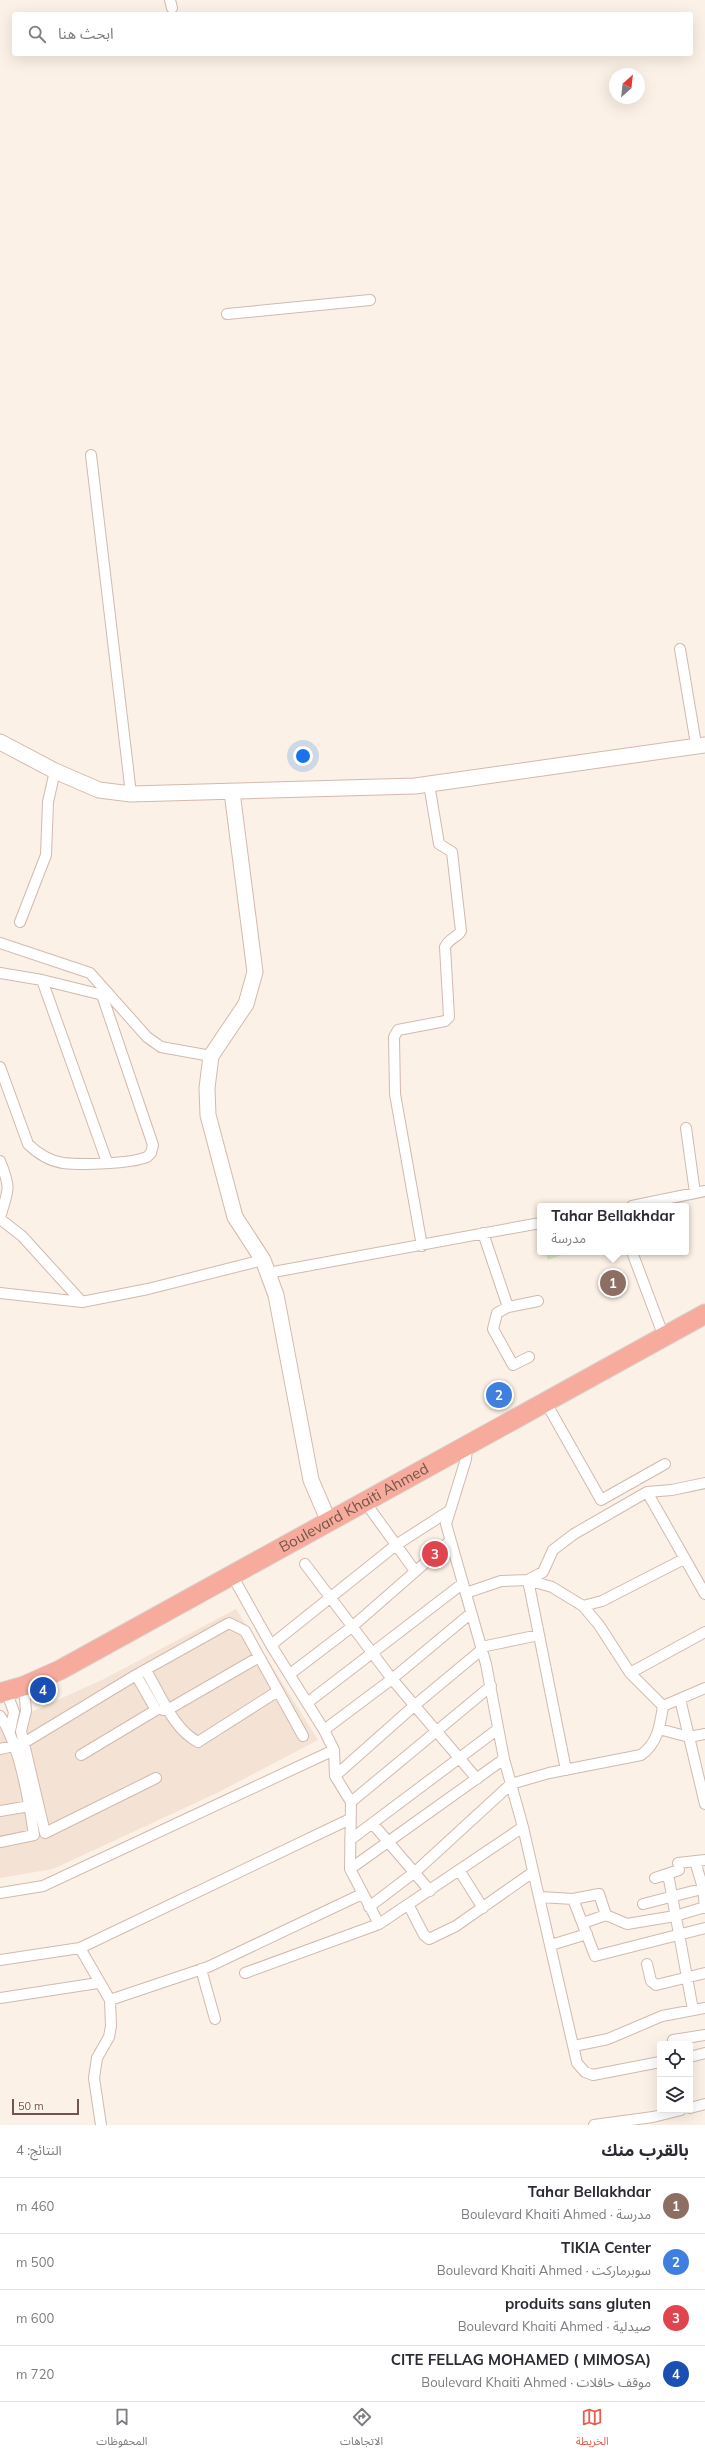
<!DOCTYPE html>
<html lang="ar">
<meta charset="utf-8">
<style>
body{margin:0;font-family:Mulish,"Noto Sans Arabic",sans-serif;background:#f2f2f3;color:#2b2b33;direction:rtl}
.controls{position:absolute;right:12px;bottom:12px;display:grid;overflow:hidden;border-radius:4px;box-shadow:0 4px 16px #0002}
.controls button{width:36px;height:36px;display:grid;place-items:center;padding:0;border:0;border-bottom:1px solid #e1e1e2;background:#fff;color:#2b2b33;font:20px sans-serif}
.compass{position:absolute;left:609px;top:68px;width:36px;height:36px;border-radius:50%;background:#fff;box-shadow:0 4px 16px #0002;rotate:27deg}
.scale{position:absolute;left:12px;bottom:10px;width:67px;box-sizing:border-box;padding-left:4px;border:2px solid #75554b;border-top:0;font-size:11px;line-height:14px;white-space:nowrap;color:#75554b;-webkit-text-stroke:3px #fff5ec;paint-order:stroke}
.you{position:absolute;left:303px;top:756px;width:14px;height:14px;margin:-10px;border:3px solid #fff;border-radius:50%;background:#1a73e8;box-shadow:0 0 0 6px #1a73e833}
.badge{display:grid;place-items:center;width:26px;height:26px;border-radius:50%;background:#e55e4c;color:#fff;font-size:13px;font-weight:700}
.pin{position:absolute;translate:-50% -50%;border:2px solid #fff;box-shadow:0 1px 4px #0006}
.popup{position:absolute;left:537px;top:1203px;width:152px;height:52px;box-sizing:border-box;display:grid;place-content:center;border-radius:4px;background:#fff;filter:drop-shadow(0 1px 3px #0005);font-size:13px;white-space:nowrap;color:#7c7c81}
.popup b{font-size:15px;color:#2b2b33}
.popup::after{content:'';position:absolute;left:50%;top:100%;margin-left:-8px;border:8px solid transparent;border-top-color:#fff}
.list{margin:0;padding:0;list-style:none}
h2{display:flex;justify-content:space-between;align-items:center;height:52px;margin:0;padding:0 16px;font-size:17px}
h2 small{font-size:13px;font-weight:400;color:#7c7c81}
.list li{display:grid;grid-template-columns:26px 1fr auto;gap:12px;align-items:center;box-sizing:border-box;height:56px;padding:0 16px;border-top:1px solid #e1e1e2}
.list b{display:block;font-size:15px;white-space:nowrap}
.list p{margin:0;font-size:13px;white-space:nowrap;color:#7c7c81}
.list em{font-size:13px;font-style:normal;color:#7c7c81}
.icon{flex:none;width:22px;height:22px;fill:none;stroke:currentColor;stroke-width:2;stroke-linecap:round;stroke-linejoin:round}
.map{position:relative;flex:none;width:705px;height:2125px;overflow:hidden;direction:ltr}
.search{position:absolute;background:#fff;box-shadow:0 4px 16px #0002;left:12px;right:12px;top:12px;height:44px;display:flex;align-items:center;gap:10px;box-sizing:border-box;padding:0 14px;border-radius:4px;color:#7c7c81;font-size:15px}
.sheet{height:276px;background:#fff}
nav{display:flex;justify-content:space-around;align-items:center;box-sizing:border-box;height:56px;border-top:1px solid #e1e1e2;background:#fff;font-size:11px;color:#7c7c81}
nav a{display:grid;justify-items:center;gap:2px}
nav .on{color:#e55e4c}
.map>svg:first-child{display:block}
.residential{fill:#f4e2d4}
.green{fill:#d7eac4}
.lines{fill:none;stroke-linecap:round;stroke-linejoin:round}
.street-casing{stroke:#d0baaf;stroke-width:12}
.secondary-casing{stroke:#d3b9ac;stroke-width:17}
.highway-casing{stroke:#d8cfcd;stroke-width:21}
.street{stroke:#fff;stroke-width:10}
.secondary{stroke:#fff;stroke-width:15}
.highway{stroke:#f6ab9d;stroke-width:19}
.labels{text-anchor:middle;stroke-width:3;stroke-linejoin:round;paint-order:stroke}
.street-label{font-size:15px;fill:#75554b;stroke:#fff5ec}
</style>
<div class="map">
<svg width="705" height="2125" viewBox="0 0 705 2125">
<rect width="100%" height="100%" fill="#fcf1e6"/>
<path class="residential" d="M 236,1609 L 318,1740 L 219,1792 L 53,1869 L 0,1878 L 0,1726 L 104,1679 Z"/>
<path class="green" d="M 545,1252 L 569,1252 L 548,1260 Z"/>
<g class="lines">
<defs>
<path id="street" d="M 170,0 L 172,8
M 227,314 L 370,300
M 91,455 L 131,794
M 680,649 L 696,744
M 20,922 L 46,855 L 48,802 L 55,771
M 0,943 L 90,973 L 147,1037 L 161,1047 L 211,1056
M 0,973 L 42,980 L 107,996
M 42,980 L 107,1162
M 0,1067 L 28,1144 C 37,1153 50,1161 63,1163 C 81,1165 130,1164 147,1157 L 151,1153 L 153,1145 L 102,995
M 686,1128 L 695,1193
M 0,1161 C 11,1188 9,1189 0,1217
M 632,1206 L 705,1191
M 0,1219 L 22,1236 L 82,1302
M 483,1233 L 508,1307
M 422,1246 L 395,1094 L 394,1037 L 398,1030 L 445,1021 L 449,1017 L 445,947 C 449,938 457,938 461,931 L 452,852 L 439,844 L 429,784
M 632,1252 L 664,1337
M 268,1273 L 540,1223
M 0,1293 L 82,1302 L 148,1289 L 263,1260
M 529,1357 L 513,1365 L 493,1329 L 497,1313 L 508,1307 L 538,1301
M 545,1401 L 601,1500 L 665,1464
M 467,1447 L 466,1459 L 446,1524 L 486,1664 L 504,1759 L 523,1827 L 577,2063 L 585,2072 L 593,2075 L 660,2062
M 647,1492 L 705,1594
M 365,1502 L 415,1571
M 305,1564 L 392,1679 L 477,1779
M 233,1577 L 271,1645 L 324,1730 L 334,1750 L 335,1776 L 351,1802 L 350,1869 L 379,1924 L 245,1973
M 583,1606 L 602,1601 L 684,1559
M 271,1645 L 396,1545 L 449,1511
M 146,1671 C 161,1695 173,1729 198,1742 L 278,1691
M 630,1673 L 705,1632
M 290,1674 L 353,1626 L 449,1542
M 24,1686 L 26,1711 L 21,1731 L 45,1833 L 156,1778
M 6,1691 L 14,1712 L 10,1731
M 680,1699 L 705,1804
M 307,1703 L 462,1584
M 663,1706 L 705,1688
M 163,1710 L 169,1709 L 259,1657
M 0,1716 C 20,1745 29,1800 34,1835 L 0,1842
M 659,1729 L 689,1737 L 705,1734
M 324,1730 L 392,1679 L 470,1614
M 0,1749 L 22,1744 L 136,1675 L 229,1623 L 245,1631 L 303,1736
M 81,1755 L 156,1710 L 136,1675
M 566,1770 L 528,1580 L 543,1572 L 553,1550 L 574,1534 L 647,1492 L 672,1490 L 705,1483
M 335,1776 L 415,1705 L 486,1646 L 539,1635
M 351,1802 L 491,1686
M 0,1811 L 30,1806
M 373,1824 L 430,1891
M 350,1840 L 498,1729
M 695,1861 L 703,1888 L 705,1908
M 678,1863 L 705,1860
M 350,1869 L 504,1759
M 459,1870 L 483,1908
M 668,1874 L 693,2010
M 655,1878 L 679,1870
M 0,1893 L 43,1886 L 334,1750
M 540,1897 L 573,1899 L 599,1894 L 606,1915
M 573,1899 L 595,1956 L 705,1928
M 643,1904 L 705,1888
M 409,1906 L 424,1935 L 429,1939 L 456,1926 L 533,1872
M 369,1907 L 415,1872 L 511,1784 L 549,1773 L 641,1755 C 658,1743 660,1725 663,1706 L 630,1673 L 599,1625 L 583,1606 L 552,1587 L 528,1580 L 501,1581 L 466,1593
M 583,1923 L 606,1915 L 627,1924 L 675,1916 L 705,1907
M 379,1924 L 523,1827
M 551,1945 L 587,1934
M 80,1948 L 110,2000 L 111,2026 L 109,2037 L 97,2058 L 94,2078 L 101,2125
M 0,1960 L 80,1948 L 350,1819
M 647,1964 L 651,1981 L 656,1985 L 705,1973
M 201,1969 L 215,2019
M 0,1998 L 98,1983
M 110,2000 L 208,1967 L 362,1894
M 673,2040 L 705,2035
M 574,2046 L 608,2039 L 662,2016 L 705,2008
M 690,2057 L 705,2053
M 690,2108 L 705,2104
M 594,2125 L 653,2117 L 681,2110"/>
<path id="secondary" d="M 0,742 L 55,771 L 99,790 L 131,794 L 415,786 L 705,745
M 232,792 L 255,972 L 246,1004 L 211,1056 L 207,1088 L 208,1115 L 235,1217 L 263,1260 L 276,1295 L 311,1480 L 329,1522"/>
<g id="highway">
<path id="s1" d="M 0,1693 L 24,1686 L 60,1670 L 705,1314"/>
</g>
</defs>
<use href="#street" class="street-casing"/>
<use href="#secondary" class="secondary-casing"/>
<use href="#highway" class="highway-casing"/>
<use href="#street" class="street"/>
<use href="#secondary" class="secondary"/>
<use href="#highway" class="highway"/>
</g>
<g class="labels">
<g class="street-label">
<text dy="5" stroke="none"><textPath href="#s1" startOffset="400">Boulevard Khaiti Ahmed</textPath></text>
</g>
</g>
</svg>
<div class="controls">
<button><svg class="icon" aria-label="locate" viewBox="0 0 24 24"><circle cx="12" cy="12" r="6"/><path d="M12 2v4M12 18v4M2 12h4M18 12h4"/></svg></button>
<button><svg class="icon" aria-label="layers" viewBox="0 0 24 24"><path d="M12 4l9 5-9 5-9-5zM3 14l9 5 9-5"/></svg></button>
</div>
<svg class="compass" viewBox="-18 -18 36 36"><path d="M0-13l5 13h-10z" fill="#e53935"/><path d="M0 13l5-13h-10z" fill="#7c7c81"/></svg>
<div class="scale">50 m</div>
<div class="you"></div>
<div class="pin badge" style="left:613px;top:1283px;background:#8d6e63">1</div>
<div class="popup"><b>Tahar Bellakhdar</b>مدرسة</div>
<div class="pin badge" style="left:499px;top:1395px;background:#3f7fe0">2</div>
<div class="pin badge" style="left:435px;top:1554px;background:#e0444e">3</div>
<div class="pin badge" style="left:43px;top:1690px;background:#1a4fb4">4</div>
<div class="search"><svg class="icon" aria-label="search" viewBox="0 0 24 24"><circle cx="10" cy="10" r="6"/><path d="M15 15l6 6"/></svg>ابحث هنا</div>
</div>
<section class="sheet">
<h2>بالقرب منك<small>النتائج: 4</small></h2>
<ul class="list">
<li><span class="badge" style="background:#8d6e63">1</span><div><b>Tahar Bellakhdar</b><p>مدرسة · Boulevard Khaiti Ahmed</p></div><em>460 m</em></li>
<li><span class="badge" style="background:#3f7fe0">2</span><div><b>TIKIA Center</b><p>سوبرماركت · Boulevard Khaiti Ahmed</p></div><em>500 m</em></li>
<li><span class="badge" style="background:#e0444e">3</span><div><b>produits sans gluten</b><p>صيدلية · Boulevard Khaiti Ahmed</p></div><em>600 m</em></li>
<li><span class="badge" style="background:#1a4fb4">4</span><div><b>CITE FELLAG MOHAMED ( MIMOSA)</b><p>موقف حافلات · Boulevard Khaiti Ahmed</p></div><em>720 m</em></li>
</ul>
</section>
<nav>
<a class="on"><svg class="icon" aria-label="map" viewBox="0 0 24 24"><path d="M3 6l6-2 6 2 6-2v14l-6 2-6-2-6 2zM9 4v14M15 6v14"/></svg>الخريطة</a>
<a><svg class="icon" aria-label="directions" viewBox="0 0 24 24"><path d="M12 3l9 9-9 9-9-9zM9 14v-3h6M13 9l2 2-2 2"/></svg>الاتجاهات</a>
<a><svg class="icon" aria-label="saved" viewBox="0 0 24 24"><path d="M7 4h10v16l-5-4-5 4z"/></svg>المحفوظات</a>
</nav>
